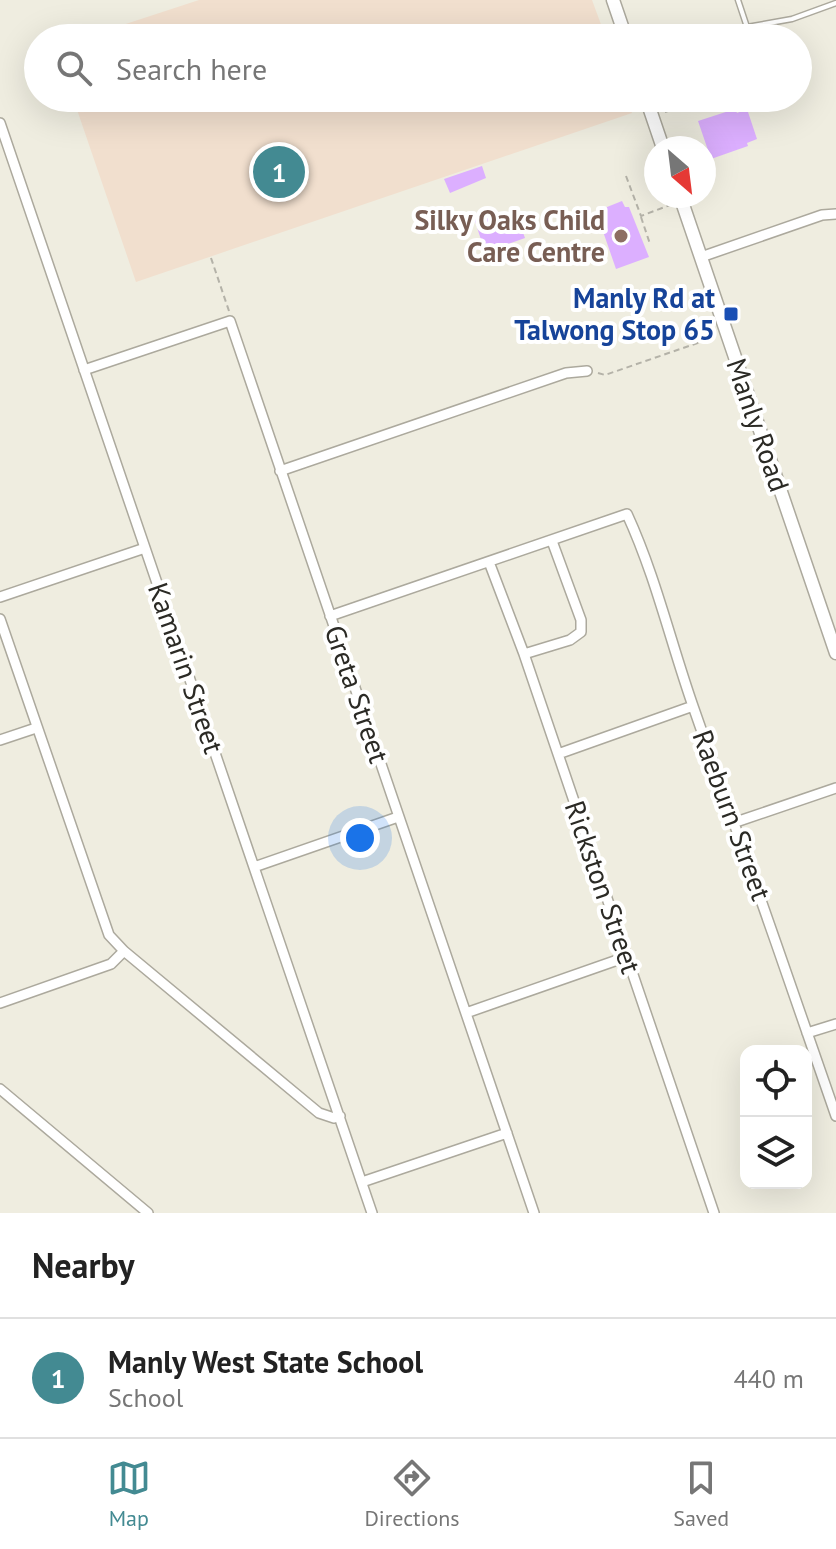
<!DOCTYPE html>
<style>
body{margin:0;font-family:"PT Sans",sans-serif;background:#f2f2f2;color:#222}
.controls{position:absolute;right:24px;bottom:24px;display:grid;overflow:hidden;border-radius:16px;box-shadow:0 8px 32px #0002}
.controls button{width:72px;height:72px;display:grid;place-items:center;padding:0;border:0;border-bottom:2px solid #e0e0e0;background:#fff;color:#222;font:40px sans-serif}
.compass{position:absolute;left:644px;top:136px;width:72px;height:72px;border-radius:50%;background:#fff;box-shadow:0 8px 32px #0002;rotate:152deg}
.you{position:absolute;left:360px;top:838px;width:28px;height:28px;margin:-20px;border:6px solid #fff;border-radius:50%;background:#1a73e8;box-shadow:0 0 0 12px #1a73e833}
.badge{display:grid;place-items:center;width:52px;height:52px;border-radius:50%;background:#438a92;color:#fff;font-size:26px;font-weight:700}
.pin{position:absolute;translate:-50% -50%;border:4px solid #fff;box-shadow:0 2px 8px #0006}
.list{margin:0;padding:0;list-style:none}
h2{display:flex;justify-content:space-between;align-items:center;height:104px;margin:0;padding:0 32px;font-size:34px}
h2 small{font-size:26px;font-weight:400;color:#767676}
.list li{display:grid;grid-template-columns:52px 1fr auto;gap:24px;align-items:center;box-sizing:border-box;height:120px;padding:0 32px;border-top:2px solid #e0e0e0}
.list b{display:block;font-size:30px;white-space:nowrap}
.list p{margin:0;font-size:26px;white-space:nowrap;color:#767676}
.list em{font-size:26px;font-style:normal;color:#767676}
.icon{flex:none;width:44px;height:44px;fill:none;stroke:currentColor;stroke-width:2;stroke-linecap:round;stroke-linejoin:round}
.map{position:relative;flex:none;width:836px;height:1213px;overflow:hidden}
.search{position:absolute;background:#fff;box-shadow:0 8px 32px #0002;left:24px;right:24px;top:24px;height:88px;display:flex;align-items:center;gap:20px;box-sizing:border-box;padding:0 28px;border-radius:44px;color:#767676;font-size:30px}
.sheet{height:224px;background:#fff}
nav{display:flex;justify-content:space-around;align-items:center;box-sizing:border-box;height:112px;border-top:2px solid #e0e0e0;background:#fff;font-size:22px;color:#767676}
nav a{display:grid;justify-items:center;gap:4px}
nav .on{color:#438a92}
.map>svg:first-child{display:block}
.education{fill:#f1dfce}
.building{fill:#dcafff}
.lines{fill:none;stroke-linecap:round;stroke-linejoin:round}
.service-casing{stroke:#aca99d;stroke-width:7}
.minor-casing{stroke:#aca99d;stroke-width:12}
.secondary-casing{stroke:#aca99d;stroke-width:15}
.path{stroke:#b4b2a8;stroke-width:2;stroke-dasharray:6 4;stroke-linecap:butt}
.service{stroke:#fff;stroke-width:4}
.minor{stroke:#fff;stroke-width:9}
.secondary{stroke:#fff;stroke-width:12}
.education-dot{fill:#8d6e63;stroke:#fff;stroke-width:3}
.transit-dot{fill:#1a4fb4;stroke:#fff;stroke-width:3}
.labels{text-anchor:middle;stroke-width:8;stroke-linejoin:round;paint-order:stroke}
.education-label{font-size:28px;font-weight:bold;fill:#785e54;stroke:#fff;text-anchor:end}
.transit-label{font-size:28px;font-weight:bold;fill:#164399;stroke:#fff;text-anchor:end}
.street-label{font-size:28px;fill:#2b2a25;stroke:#fff}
</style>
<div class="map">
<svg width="836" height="1213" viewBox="0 0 836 1213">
<rect width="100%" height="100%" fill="#efede0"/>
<path class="education" d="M 199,0 L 592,0 L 606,38 L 83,38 Z
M 73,98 L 627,98 L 632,113 L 136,282 Z"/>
<path class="building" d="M 735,109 L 737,113 L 747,109 L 757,139 L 747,143 L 748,146 L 711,159 L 698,121 Z
M 482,166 L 486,178 L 450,193 L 444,179 Z
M 622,201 L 625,207 L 629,207 L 649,257 L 616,269 L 598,217 L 603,215 L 602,209 Z
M 489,210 L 497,231 L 520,224 L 525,238 L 485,252 L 473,215 Z"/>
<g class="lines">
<defs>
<path id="service" d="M 738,0 L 747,27 L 792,19 L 836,3
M 745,38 L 747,27"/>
<path id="minor" d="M 0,123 L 372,1213
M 701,257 L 822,215 L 836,214
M 84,370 L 230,321 L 534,1213
M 280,471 L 566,373 L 587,371
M 489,562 L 524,654 L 714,1213
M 0,597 L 145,548
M 330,616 L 627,514 C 656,577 671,644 694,709 C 742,845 789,980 836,1116
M 0,619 L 109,935 L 124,951 L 319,1113 L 334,1118 L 340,1116
M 524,654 L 570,640 L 581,632 L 581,620 L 552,541
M 0,740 L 36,728
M 558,754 L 693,706
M 736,822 L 836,788
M 254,867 L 398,817
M 0,1003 L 111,964 L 124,951
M 466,1013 L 626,957
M 807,1033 L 836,1024
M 0,1089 L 148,1213
M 362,1182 L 507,1133"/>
<path id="secondary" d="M 613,0 L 626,38
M 646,98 L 663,148
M 680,196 L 836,653"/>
</defs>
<use href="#service" class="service-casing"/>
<use href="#minor" class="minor-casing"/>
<use href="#secondary" class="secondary-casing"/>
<path class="path" d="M 665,112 L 671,110 L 669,98
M 626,176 L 641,216 L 670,205
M 641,217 L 650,244
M 211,258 L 229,311
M 598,373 L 605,375 L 715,337"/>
<use href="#service" class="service"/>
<use href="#minor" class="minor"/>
<use href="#secondary" class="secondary"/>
</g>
<circle class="education-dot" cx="621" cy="236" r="8"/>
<rect class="transit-dot" x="723" y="306" width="16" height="16" rx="4"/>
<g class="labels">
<g class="education-label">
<text x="605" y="230">Silky Oaks Child<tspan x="605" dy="32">Care Centre</tspan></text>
</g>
<g class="transit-label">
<text x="715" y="308">Manly Rd at<tspan x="715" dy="32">Talwong Stop 65</tspan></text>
</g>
<g class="street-label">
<text transform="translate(758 425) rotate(71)" y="10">Manly Road</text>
<text transform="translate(186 668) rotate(71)" y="10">Kamarin Street</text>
<text transform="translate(357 694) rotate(71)" y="10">Greta Street</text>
<text transform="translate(732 815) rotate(70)" y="10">Raeburn Street</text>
<text transform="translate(603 887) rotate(71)" y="10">Rickston Street</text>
</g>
</g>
</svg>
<div class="controls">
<button><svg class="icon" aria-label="locate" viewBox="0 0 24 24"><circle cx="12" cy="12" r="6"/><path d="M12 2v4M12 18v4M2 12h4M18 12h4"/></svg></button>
<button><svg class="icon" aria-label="layers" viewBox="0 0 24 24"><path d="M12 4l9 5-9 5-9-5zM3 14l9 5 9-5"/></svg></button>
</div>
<svg class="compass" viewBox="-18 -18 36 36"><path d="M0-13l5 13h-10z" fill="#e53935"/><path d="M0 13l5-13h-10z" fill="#767676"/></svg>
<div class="you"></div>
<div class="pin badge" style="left:279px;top:172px">1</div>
<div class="search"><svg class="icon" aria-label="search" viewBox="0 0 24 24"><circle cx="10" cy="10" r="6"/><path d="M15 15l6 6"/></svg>Search here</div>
</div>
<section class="sheet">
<h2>Nearby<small></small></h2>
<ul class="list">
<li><span class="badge">1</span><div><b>Manly West State School</b><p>School</p></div><em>440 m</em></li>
</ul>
</section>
<nav>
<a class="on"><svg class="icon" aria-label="map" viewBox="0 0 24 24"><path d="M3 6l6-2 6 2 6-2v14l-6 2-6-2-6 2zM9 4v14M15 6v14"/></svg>Map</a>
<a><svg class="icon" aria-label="directions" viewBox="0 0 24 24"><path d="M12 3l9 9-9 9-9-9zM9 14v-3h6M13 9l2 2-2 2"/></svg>Directions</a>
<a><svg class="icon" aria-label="saved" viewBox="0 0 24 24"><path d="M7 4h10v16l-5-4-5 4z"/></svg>Saved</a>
</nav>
